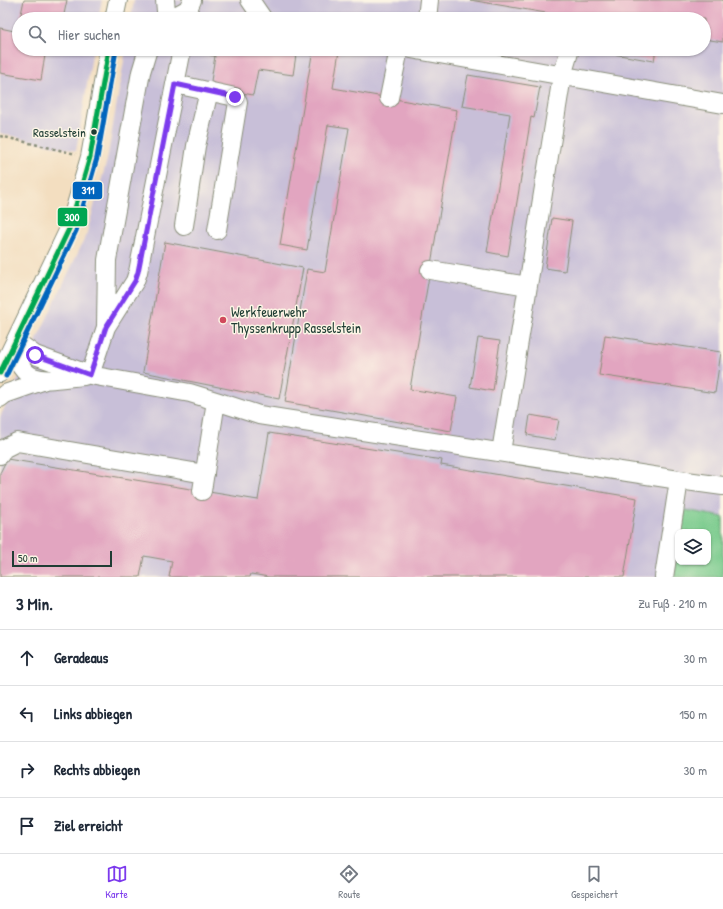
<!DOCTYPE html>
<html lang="de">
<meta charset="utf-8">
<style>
body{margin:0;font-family:"Patrick Hand",sans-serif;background:#f2f2f3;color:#1f2937}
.controls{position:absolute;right:12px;bottom:12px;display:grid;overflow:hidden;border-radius:8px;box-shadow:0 1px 3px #0004}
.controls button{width:36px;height:36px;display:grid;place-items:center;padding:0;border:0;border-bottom:1px solid #e0e1e3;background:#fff;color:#1f2937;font:20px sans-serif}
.scale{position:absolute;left:12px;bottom:10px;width:100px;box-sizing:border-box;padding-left:4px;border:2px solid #1f3d34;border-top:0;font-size:11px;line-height:14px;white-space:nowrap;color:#1f3d34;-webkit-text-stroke:3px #fcf5e5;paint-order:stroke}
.stop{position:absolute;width:12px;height:12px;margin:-9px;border:3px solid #7c3aed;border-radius:50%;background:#fff}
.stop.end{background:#7c3aed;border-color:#fff;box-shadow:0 1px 4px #0008}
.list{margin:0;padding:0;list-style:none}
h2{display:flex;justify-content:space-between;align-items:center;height:52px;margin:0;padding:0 16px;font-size:17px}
h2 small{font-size:13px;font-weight:400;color:#747a83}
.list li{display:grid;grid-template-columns:26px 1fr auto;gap:12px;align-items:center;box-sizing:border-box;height:56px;padding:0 16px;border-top:1px solid #e0e1e3}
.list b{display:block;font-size:15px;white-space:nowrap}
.list em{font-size:13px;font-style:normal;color:#747a83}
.icon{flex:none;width:22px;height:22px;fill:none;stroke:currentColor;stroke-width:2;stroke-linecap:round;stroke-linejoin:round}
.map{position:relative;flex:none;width:723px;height:577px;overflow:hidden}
.search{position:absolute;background:#fff;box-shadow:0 1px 3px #0004;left:12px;right:12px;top:12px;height:44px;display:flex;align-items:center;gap:10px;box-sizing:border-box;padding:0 14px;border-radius:22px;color:#747a83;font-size:15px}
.sheet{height:276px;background:#fff}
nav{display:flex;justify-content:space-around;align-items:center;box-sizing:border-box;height:56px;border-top:1px solid #e0e1e3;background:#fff;font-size:11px;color:#747a83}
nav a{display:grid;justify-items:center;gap:2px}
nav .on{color:#7c3aed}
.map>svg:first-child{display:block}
.industrial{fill:#c8bfd8}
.green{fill:#78ca8c;stroke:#4c8460}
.building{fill:#e2a5c0}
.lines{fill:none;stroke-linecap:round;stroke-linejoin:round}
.minor-casing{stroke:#898e7a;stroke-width:20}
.path{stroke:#898e7a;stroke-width:2.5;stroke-dasharray:3 3;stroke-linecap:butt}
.minor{stroke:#fff;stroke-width:18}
.bus-1-casing{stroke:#fcf5e5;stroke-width:8}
.bus-2-casing{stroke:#fcf5e5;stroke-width:8}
.bus-1{stroke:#00a651;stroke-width:5}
.bus-2{stroke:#0065bd;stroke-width:5}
.route{stroke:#7c3aed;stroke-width:5}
.bus-dot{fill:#1f3d34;stroke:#fcf5e5;stroke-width:1.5}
.poi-dot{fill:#d1495b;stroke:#fcf5e5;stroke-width:1.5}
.labels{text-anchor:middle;stroke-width:3;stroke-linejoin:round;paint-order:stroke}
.bus-label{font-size:13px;fill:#1f3d34;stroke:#fcf5e5;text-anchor:end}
.poi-label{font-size:14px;fill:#1f3d34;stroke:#fcf5e5;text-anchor:start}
.line-badge{stroke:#fcf5e5;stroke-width:1.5}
.badge-label{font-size:11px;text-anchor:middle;font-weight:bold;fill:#fff}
</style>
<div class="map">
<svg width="723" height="577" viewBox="0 0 723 577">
<rect width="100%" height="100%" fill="#fcf5e5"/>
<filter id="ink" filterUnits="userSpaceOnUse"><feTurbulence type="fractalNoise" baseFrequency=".025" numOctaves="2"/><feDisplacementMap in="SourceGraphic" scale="8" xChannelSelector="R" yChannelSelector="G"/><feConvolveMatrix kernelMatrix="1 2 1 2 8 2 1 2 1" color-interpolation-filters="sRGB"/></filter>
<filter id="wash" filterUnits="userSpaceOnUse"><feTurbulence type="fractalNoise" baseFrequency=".012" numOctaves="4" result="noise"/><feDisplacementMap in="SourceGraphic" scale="16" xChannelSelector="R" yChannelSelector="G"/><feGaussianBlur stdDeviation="0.9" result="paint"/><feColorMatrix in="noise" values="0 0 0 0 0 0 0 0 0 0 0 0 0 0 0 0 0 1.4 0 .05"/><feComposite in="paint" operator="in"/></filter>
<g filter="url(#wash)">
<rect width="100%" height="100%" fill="#f3dec0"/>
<path class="industrial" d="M 0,0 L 102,0 L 98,19 L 19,19 L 19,49 L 93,49 L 76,151 L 0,133 Z
M 134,0 L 723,0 L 723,517 L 685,510 L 681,532 L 678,532 L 678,552 L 674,577 L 0,577 L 0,417 L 86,236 L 107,160 L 126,49 L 704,49 L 704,19 L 131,19 Z"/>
<path class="green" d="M 685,510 L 723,517 L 723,577 L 674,577 L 678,552 L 678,562 L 708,562 L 708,532 L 681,532 Z"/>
<g id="blocks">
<path class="building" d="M 24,0 L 67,0 L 63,19 L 20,19 Z
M 470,0 L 723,0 L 723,42 L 704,39 L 704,19 L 581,19 Z
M 0,28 L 19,32 L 19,49 L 46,49 L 41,80 L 0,73 Z
M 211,49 L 263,49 L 296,55 L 293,75 L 258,70 L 253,95 L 210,87 L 215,56 L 210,55 Z
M 313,49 L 339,51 L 333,88 L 457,110 L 410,389 L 457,397 L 451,431 L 285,402 L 307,269 L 325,272 L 349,128 L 328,125 L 307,250 L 280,245 Z
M 615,49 L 656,49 L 654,61 L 614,54 Z
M 468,75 L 540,87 L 534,118 L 531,117 L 508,256 L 487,252 L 510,114 L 462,106 Z
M 552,218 L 572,221 L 565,271 L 545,268 Z
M 165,242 L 303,268 L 279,399 L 143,372 Z
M 605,335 L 721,352 L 715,393 L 599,375 Z
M 478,338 L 500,341 L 493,391 L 470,387 Z
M 530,415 L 559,420 L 555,440 L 527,435 Z
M 269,433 L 442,460 L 441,465 L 637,498 L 624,577 L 269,577 L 251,574 L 250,577 L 169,577 L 172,561 L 144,556 L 140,577 L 0,577 L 0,473 L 7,459 L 258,500 Z"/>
</g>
</g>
<g filter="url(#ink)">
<use href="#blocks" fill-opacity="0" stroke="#898e7a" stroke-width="1"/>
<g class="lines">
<defs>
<path id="minor" d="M 165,0 L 166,11 L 170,19
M 250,0 L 263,19
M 114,19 L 118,0
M 170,19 L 188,9 L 192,0
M 427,19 L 429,0
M 411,49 L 723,104
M 175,84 L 235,97 L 238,102 L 217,230
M 389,98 L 399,49
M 184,226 L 196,146 L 209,91
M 430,270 L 528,286
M 106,327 L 107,260 L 141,72 L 148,49
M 16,341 L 35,355 L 90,375 L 190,393 L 216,401 L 202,491
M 13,346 C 23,390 48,379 84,376
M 0,373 L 69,229 L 90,157 L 109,49
M 90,375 L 106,327 L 135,281 L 138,272 L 182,49
M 0,398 L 5,394 L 45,380
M 216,401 L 259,415 L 679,480 L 664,577
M 501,452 L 562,76 L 570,49
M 0,455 L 3,449 L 17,442 L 205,474
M 679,480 L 723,486"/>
</defs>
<use href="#minor" class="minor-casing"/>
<path class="path" d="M 0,136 L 76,154"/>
<use href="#minor" class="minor"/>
<defs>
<path id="bus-1" d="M 0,373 L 69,229 L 90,157 L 109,49"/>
<path id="bus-2" d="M 6,376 L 76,231 L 97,158 L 116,50"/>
</defs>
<use href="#bus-1" class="bus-1-casing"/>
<use href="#bus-2" class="bus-2-casing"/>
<use href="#bus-1" class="bus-1"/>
<use href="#bus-2" class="bus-2"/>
</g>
</g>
<g class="lines" filter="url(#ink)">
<path class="route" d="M 35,355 L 90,375 L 106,327 L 135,281 L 138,272 L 175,84 L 235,97"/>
</g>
<circle class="bus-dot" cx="94" cy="132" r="3.5"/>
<circle class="poi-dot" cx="223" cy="320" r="4"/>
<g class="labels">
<g class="bus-label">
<text x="86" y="137">Rasselstein</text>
</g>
<g class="poi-label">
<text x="231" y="317">Werkfeuerwehr<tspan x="231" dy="16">Thyssenkrupp Rasselstein</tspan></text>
</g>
</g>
<g class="line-badge">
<rect x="72" y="181" width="31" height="19" rx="4" fill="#0065bd"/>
<rect x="57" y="207" width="31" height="20" rx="4" fill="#00a651"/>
</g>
<g class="badge-label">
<text x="88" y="194">311</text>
<text x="72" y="221">300</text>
</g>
</svg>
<div class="controls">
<button><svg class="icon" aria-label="layers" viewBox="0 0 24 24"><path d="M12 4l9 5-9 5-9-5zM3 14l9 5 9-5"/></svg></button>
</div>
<div class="scale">50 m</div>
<div class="stop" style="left:35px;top:355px"></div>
<div class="stop end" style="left:235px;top:97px"></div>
<div class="search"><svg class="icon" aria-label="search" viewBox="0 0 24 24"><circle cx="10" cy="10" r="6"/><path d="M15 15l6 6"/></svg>Hier suchen</div>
</div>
<section class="sheet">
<h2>3 Min.<small>Zu Fuß · 210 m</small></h2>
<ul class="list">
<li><svg class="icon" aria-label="ahead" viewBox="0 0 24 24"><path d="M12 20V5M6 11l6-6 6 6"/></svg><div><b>Geradeaus</b></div><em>30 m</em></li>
<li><svg class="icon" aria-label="left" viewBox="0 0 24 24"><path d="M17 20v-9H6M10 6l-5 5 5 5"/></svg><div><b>Links abbiegen</b></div><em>150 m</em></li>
<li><svg class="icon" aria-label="right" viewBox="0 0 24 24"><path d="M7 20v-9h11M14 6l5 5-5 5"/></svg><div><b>Rechts abbiegen</b></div><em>30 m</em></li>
<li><svg class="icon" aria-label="arrive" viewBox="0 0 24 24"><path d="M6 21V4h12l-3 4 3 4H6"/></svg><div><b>Ziel erreicht</b></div></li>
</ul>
</section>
<nav>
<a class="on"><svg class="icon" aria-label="map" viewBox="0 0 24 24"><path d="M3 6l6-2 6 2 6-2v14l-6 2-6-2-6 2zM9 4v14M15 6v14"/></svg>Karte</a>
<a><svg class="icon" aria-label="directions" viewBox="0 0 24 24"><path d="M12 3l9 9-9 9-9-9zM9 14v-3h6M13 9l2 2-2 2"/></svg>Route</a>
<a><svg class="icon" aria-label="saved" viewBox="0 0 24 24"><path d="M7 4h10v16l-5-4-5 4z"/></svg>Gespeichert</a>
</nav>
